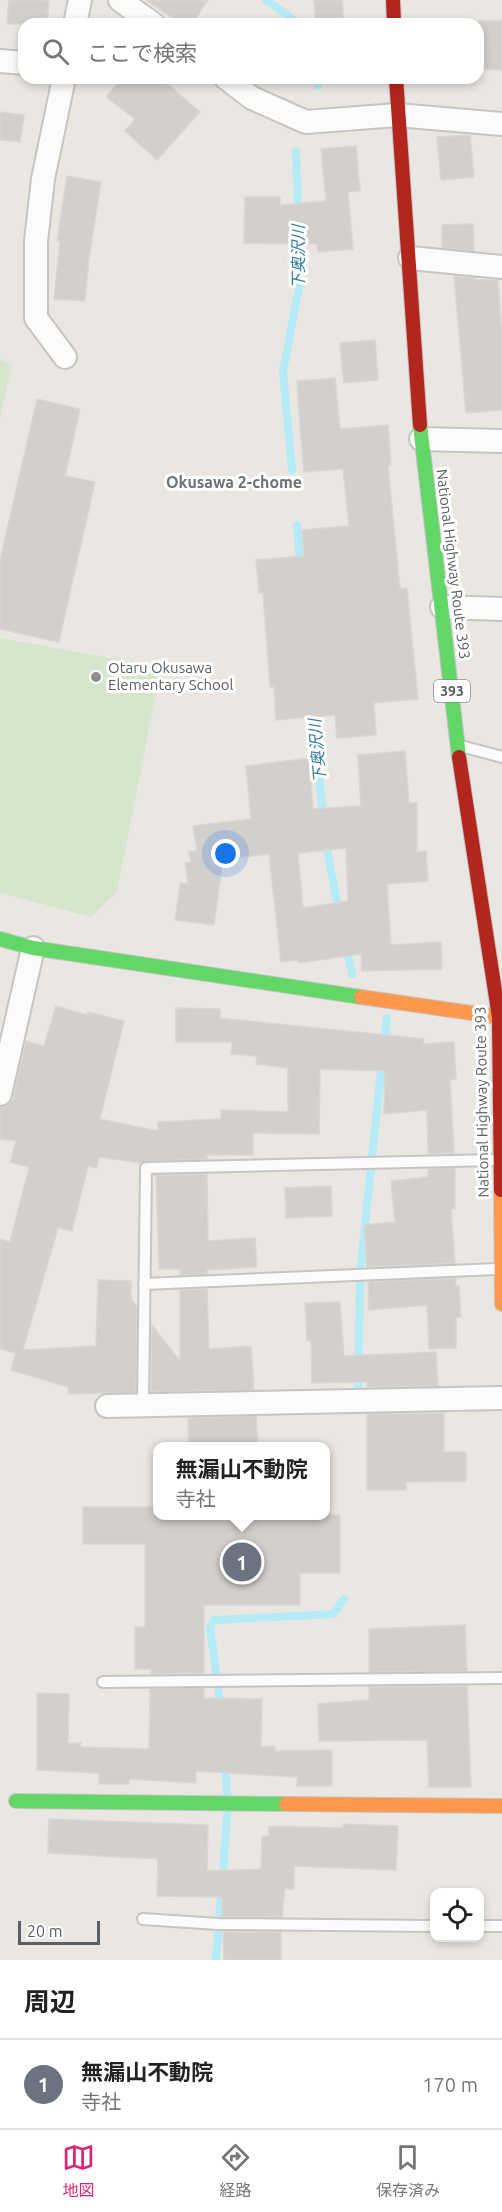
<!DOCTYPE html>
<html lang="ja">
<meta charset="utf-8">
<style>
body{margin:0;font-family:Ubuntu,"Noto Sans JP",sans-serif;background:#f2f2f2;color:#222}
.controls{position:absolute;right:18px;bottom:18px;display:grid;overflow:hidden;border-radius:12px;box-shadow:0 3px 9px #0003}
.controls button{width:54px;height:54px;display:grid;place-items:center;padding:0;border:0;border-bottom:2px solid #e0e0e0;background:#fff;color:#222;font:30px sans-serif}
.scale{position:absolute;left:18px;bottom:15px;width:82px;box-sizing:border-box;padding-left:6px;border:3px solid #595f62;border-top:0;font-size:16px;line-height:21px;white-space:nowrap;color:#595f62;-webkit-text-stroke:4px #fff;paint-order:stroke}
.you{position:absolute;left:226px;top:854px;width:21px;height:21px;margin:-15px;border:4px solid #fff;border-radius:50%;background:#1a73e8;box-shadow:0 0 0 9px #1a73e833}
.badge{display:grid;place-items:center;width:39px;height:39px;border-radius:50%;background:#db2777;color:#fff;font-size:20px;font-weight:700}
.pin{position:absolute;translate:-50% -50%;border:3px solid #fff;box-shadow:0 2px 6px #0006}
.popup{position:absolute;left:153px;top:1442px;width:177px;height:78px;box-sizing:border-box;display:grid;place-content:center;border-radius:12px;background:#fff;filter:drop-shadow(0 2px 4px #0005);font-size:20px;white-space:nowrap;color:#767676}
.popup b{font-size:22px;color:#222}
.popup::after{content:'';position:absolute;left:50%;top:100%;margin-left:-12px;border:12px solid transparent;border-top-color:#fff}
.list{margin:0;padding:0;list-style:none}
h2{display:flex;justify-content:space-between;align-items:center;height:78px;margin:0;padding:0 24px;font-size:26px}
h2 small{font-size:20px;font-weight:400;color:#767676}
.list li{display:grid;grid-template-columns:39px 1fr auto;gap:18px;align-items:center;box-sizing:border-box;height:90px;padding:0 24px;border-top:2px solid #e0e0e0}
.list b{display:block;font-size:22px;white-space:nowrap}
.list p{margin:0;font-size:20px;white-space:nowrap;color:#767676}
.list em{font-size:20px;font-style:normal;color:#767676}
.icon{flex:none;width:33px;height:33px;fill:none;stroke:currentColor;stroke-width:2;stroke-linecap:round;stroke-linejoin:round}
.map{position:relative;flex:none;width:502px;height:1960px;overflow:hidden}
.search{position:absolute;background:#fff;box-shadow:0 3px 9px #0003;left:18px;right:18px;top:18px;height:66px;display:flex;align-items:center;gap:15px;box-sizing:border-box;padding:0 21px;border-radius:18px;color:#767676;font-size:22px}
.sheet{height:168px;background:#fff}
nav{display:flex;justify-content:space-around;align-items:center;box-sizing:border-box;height:84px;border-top:2px solid #e0e0e0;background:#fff;font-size:16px;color:#767676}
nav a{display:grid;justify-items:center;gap:3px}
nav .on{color:#db2777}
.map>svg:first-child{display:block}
.green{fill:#d6e6cd}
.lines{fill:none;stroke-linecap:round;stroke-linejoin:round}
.stream{stroke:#b5ebf7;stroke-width:8}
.building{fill:#d2cfcd;stroke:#dad6d2;stroke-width:1.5;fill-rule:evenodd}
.lane-casing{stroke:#c5c5c4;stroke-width:14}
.street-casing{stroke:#c5c5c4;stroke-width:26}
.fast-casing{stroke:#c5c5c4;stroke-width:16}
.slow-casing{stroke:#c5c5c4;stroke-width:16}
.jam-casing{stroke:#c5c5c4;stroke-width:16}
.lane{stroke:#fcfbfb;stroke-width:10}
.street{stroke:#fcfbfb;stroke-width:22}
.fast{stroke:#63d668;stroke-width:14}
.slow{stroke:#ff974d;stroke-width:14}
.jam{stroke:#b3261e;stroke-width:14}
.poi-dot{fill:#8c8f8f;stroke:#fff;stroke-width:2}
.labels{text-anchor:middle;stroke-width:6;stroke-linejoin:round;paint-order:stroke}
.shield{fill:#fff;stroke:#8b8f91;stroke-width:1.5}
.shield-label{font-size:14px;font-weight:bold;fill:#595f62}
.street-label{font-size:15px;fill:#595f62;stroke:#fff}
.poi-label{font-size:15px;fill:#595f62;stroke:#fff;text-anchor:start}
.water-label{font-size:16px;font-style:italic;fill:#337e99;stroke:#fff}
.neighbourhood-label{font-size:16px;font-weight:bold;fill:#6a7274;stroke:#fff}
</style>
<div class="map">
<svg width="502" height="1960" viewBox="0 0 502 1960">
<rect width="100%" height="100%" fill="#eae7e3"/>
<path class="green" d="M 0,359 L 12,364 L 0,419 Z
M 0,638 L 161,667 L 117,892 L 91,917 L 0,893 Z"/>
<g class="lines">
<path class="stream" d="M 266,0 L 300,24
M 316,78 L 318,85
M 296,151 L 298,213
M 292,470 L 283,372 L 299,287 L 298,235
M 297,525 L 300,566
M 313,708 L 323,817
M 325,839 L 339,912
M 346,945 L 352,974
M 384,1045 L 387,1018
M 358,1401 L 360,1274 L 382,1061
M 221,1708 L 210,1627 L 214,1620 L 333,1614 L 344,1599
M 216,1960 L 228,1804 L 225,1763"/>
</g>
<path class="building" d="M 9,0 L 49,0 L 47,24 L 7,24 Z
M 146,0 L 208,0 L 192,24 L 182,24 Z
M 314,0 L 342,0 L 344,24 L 316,24 Z
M 478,21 L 502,21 L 502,70 L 478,69 Z
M 122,78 L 161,78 L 200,112 L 157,160 L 125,131 L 135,119 L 106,97 Z
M 0,112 L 24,115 L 20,142 L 0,140 Z
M 470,135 L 474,177 L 441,180 L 437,137 Z
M 356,146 L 360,191 L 348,192 L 353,249 L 318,252 L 317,244 L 244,243 L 245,197 L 280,197 L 280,205 L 326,201 L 321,149 Z
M 67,176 L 101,182 L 89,258 L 85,301 L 54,299 L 60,241 L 57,240 Z
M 473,224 L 474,251 L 442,248 L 442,225 Z
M 454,276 L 475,278 L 475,280 L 498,280 L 502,335 L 502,410 L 466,413 Z
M 375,340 L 378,380 L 344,383 L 340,343 Z
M 335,378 L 340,429 L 388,425 L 391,465 L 388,465 L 400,589 L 407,588 L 418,699 L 374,703 L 376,735 L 337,738 L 335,715 L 276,720 L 274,687 L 270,687 L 263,593 L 259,593 L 256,560 L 304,556 L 302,530 L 349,526 L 343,469 L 304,472 L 300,428 L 297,381 Z
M 37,399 L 80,409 L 65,476 L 95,482 L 59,642 L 0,629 L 0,560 Z
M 405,751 L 409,803 L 417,803 L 417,852 L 426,851 L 428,881 L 387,884 L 391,945 L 441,942 L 442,969 L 362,971 L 361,954 L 299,963 L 297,960 L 281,962 L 269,854 L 223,859 L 214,925 L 175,920 L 180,883 L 188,884 L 185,863 L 191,862 L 189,852 L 197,851 L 193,826 L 251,819 L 246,766 L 309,758 L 313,809 L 361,806 L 358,755 ZM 346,848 L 348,901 L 303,908 L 298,853 Z
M 56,1006 L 87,1015 L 88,1012 L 124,1021 L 100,1119 L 158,1131 L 158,1122 L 221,1119 L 221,1110 L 288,1112 L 288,1068 L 256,1064 L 257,1056 L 231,1054 L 232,1042 L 176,1042 L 176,1008 L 220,1009 L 220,1018 L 424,1039 L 423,1044 L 454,1042 L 456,1079 L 450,1080 L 454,1153 L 428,1154 L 427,1110 L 384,1114 L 385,1071 L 320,1069 L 319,1134 L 253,1133 L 253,1155 L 207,1155 L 207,1159 L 146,1161 L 141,1163 L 99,1157 L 96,1168 L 88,1166 L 72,1231 L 58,1228 L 23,1350 L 96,1346 L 98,1280 L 131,1281 L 131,1299 L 137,1307 L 136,1392 L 68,1394 L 68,1387 L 11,1370 L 16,1353 L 0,1349 L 0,1239 L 10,1242 L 29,1167 L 10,1162 L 16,1141 L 0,1139 L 0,1107 L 9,1104 L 13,1098 L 26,1041 L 44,1046 Z
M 455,1168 L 455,1209 L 451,1209 L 455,1263 L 367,1267 L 364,1225 L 395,1222 L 391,1181 L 428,1177 L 428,1169 Z
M 207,1174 L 208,1241 L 255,1238 L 257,1267 L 207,1270 L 207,1274 L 180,1275 L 180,1269 L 159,1269 L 156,1175 Z
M 331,1186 L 332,1216 L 286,1218 L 285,1188 Z
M 456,1278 L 456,1286 L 459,1286 L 461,1317 L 456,1318 L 456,1348 L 429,1349 L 427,1305 L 369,1310 L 368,1282 Z
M 207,1289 L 209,1349 L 251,1346 L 254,1390 L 151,1392 L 152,1325 L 180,1361 L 180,1290 Z
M 340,1302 L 344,1356 L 436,1352 L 438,1386 L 367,1387 L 367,1382 L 312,1383 L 311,1341 L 307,1341 L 305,1303 Z
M 444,1413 L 444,1452 L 466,1452 L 466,1481 L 406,1482 L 406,1490 L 367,1490 L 367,1414 Z
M 256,1416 L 258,1446 L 189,1446 L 188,1418 Z
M 83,1507 L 152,1507 L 152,1515 L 340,1515 L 340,1573 L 300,1573 L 300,1605 L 204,1605 L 204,1673 L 151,1674 L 151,1669 L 135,1669 L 135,1627 L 145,1627 L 145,1544 L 83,1544 Z
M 465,1625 L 467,1671 L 369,1672 L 369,1629 Z
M 467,1686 L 471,1787 L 429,1787 L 427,1740 L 319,1741 L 318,1704 L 369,1700 L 369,1687 Z
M 204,1688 L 204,1698 L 262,1699 L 261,1746 L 275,1747 L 275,1751 L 332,1750 L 332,1786 L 297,1786 L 297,1777 L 196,1771 L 196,1783 L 129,1779 L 129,1784 L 99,1784 L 99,1773 L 37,1770 L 37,1693 L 69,1694 L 68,1743 L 81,1743 L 81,1747 L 149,1749 L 150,1689 Z
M 49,1819 L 208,1825 L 207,1871 L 261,1869 L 262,1836 L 269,1836 L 269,1826 L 343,1828 L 343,1824 L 398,1826 L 396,1870 L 294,1866 L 294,1889 L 285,1889 L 282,1917 L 222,1917 L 222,1897 L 157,1896 L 158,1859 L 48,1853 Z
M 223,1932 L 281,1932 L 281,1960 L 224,1960 Z"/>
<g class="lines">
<defs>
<path id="lane" d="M 461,746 L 502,757
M 144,1284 L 497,1269
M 143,1405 L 146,1168 L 497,1160
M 103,1682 L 502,1678
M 143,1919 L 218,1924 L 434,1926
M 480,1926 L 502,1926"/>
<path id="street" d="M 120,0 L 153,24
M 75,24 L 80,0
M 0,61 L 24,63
M 64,78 L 43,179 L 36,241 L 36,318 L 65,357
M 226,78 L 252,98 L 306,122 L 397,115 L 502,124
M 410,258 L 502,267
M 421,439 L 502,441
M 442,607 L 502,609
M 0,1094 L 33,948
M 107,1406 L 502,1398"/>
<path id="fast" d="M 420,425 L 459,757
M 0,939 L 33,948 L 361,997
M 16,1801 L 286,1804"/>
<path id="slow" d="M 361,997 L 499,1017
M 501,1190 L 502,1304
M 286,1804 L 502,1806"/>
<path id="jam" d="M 393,0 L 394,24
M 396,78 L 420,425
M 459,757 L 499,1017 L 501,1190"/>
</defs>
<use href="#lane" class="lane-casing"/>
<use href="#street" class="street-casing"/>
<use href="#fast" class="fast-casing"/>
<use href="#slow" class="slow-casing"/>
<use href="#jam" class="jam-casing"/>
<use href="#lane" class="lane"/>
<use href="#street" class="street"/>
<use href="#fast" class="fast"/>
<use href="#slow" class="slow"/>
<use href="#jam" class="jam"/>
</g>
<circle class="poi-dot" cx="96" cy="677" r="6"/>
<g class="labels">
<rect class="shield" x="434" y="680" width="36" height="22" rx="4.5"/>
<g class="shield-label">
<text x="452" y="696">393</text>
</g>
<g class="street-label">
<text transform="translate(453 564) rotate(83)" y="5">National Highway Route 393</text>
<text transform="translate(482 1102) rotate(-91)" y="5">National Highway Route 393</text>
</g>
<g class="poi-label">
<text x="108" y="673">Otaru Okusawa<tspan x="108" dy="17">Elementary School</tspan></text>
</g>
<g class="water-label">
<text transform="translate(298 257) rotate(-90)" y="6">下奥沢川</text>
<text transform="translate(317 751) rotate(-95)" y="6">下奥沢川</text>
</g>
<g class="neighbourhood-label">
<text x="234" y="488">Okusawa 2-chome</text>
</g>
</g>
</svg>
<div class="controls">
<button><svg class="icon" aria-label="locate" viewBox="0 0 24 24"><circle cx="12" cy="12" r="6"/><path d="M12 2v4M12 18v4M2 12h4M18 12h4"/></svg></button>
</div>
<div class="scale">20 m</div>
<div class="you"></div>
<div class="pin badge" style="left:242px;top:1562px;background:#6b7280">1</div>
<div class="popup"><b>無漏山不動院</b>寺社</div>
<div class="search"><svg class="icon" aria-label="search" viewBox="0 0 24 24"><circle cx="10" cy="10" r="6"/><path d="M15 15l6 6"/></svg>ここで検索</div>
</div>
<section class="sheet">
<h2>周辺<small></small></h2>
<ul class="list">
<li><span class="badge" style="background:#6b7280">1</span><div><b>無漏山不動院</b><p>寺社</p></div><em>170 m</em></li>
</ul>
</section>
<nav>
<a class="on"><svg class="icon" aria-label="map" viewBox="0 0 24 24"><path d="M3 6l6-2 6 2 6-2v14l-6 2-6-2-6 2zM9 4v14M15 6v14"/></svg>地図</a>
<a><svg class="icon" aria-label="directions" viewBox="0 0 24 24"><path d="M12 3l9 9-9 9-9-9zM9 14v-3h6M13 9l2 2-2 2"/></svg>経路</a>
<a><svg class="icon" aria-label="saved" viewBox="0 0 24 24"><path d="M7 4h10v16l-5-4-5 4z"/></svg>保存済み</a>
</nav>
